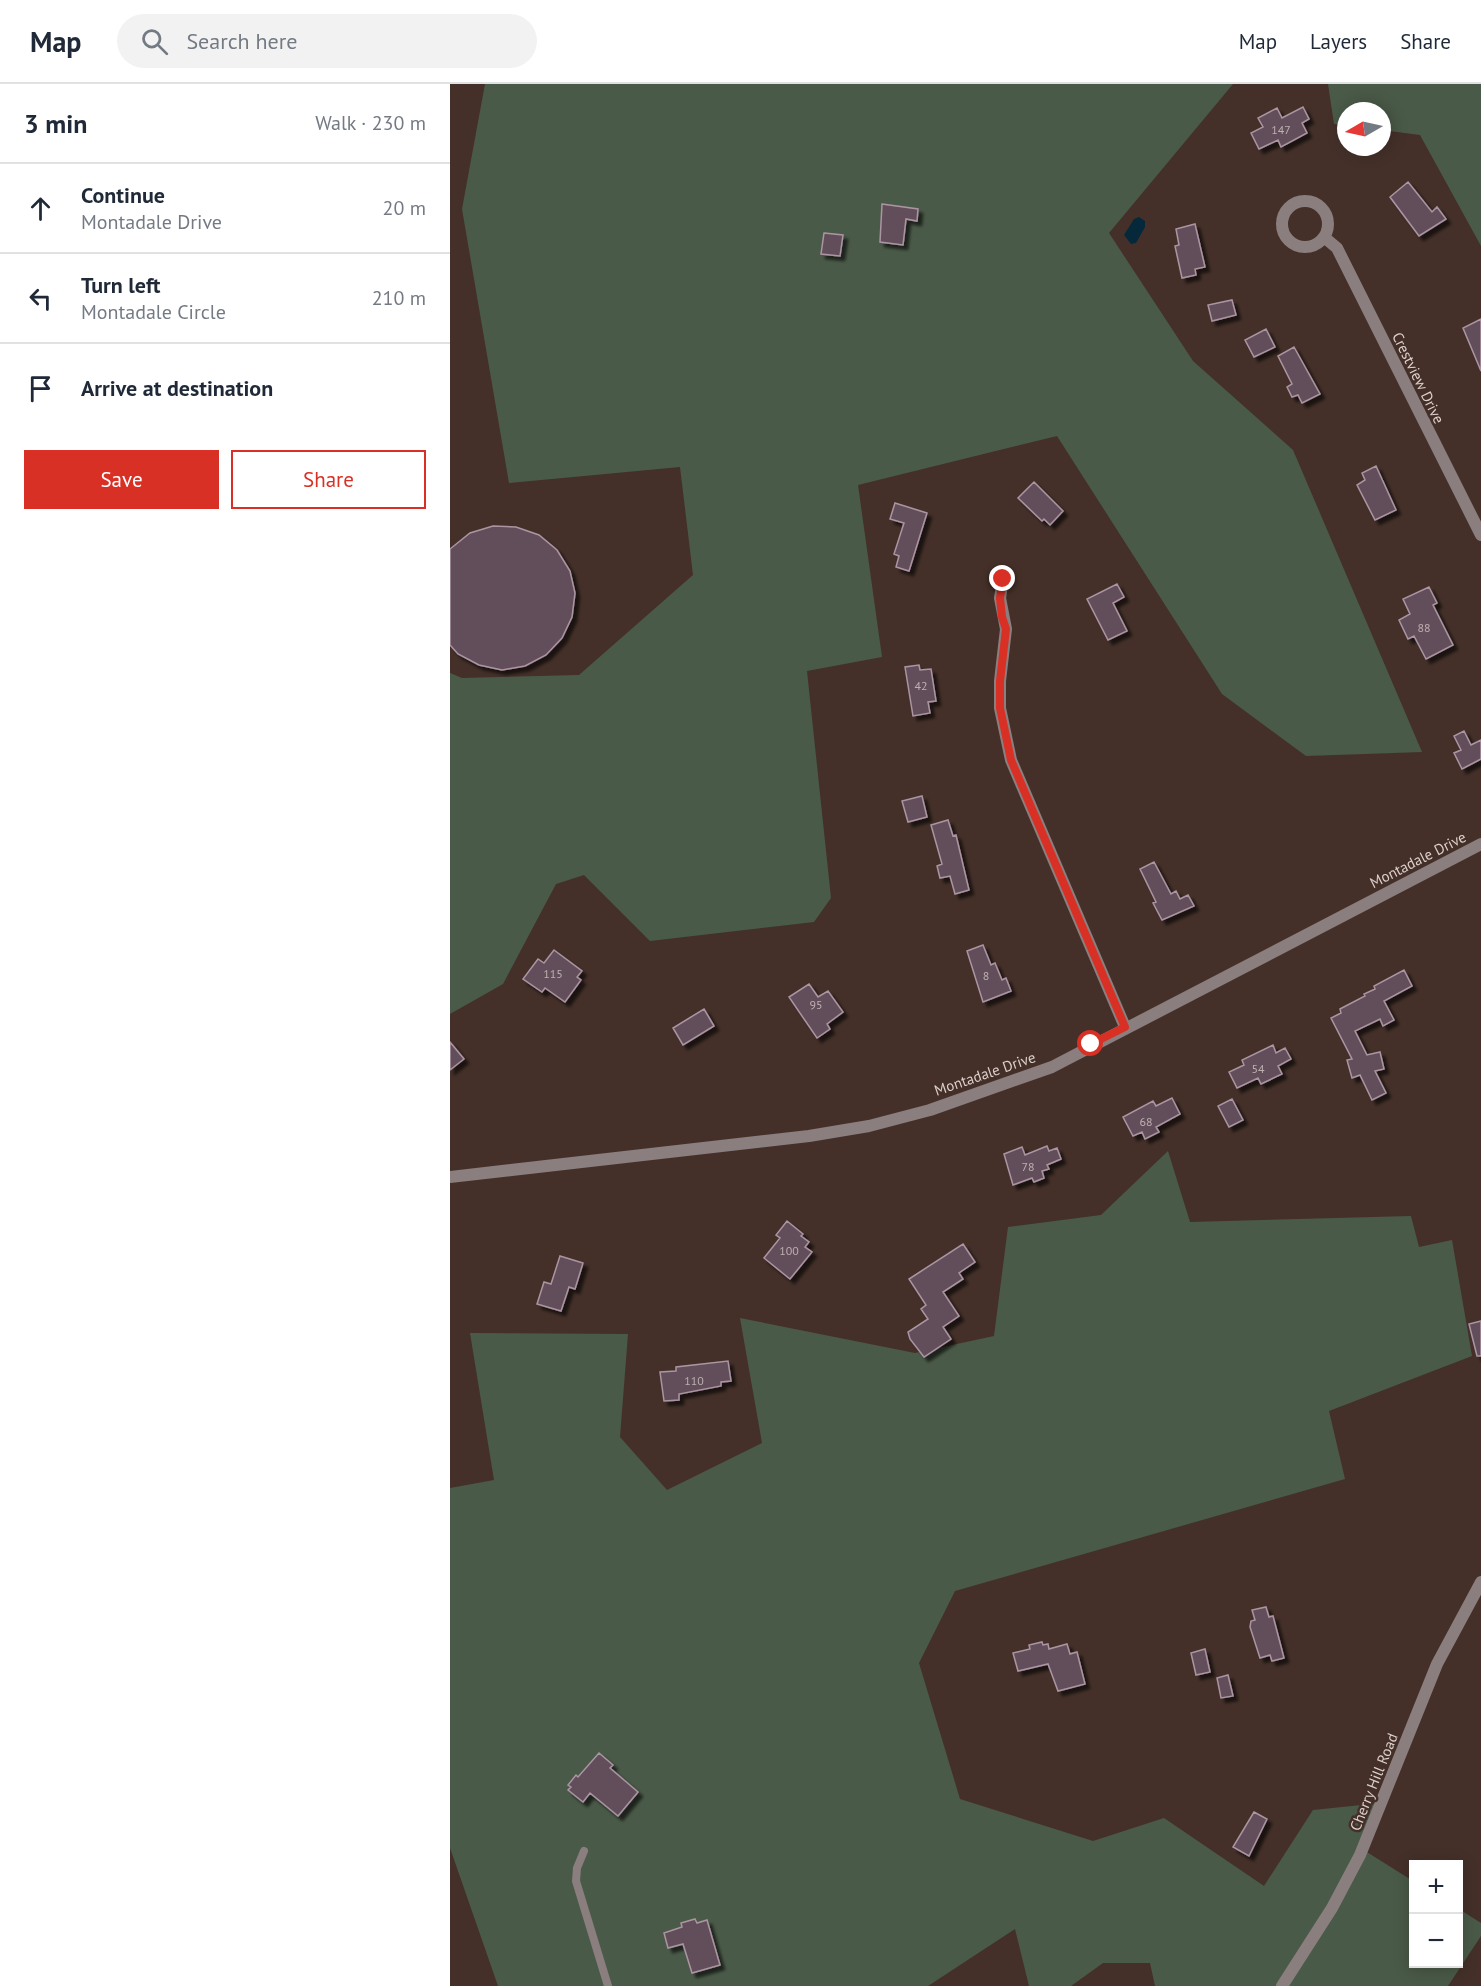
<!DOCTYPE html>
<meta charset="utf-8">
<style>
body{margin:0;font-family:"PT Sans",sans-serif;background:#f2f2f3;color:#1f2937}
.controls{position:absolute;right:18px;bottom:18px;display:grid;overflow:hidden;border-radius:0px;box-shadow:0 3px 15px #0003}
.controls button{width:54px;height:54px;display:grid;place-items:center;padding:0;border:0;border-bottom:2px solid #e0e1e3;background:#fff;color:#1f2937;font:30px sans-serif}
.compass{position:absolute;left:887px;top:18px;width:54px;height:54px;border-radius:50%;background:#fff;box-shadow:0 3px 15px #0003;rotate:261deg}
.stop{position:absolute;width:18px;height:18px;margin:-14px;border:4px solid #d93025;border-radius:50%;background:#fff}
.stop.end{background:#d93025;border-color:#fff;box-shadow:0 2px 6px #0008}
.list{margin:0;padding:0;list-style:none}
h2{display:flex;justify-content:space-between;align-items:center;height:78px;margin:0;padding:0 24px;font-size:26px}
h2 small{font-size:20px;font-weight:400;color:#747a83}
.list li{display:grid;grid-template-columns:39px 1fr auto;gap:18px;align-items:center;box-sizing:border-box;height:90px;padding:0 24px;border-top:2px solid #e0e1e3}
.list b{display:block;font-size:22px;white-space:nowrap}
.list p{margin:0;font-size:20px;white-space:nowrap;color:#747a83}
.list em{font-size:20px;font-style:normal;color:#747a83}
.actions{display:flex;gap:12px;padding:18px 24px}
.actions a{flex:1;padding:14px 0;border:2px solid #d93025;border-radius:0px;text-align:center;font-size:21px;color:#d93025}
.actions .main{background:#d93025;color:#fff}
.icon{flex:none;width:33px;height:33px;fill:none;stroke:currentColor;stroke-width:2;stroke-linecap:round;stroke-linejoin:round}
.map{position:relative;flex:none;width:1031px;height:1902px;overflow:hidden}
header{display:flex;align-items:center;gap:36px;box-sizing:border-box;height:84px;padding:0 30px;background:#fff;border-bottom:2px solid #e0e1e3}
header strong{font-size:28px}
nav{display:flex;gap:33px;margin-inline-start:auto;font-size:21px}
.search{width:420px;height:54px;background:#f2f2f3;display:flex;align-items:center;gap:15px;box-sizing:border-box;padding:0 21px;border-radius:33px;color:#747a83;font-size:22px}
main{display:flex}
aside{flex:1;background:#fff}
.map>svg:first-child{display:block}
.green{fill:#4a5a48}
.water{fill:#06283b}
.building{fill:#624e5a;stroke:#ac95a3;stroke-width:1.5;filter:url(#shadow)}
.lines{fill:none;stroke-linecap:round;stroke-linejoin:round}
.service{stroke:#8a7e7e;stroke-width:8}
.minor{stroke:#8a7e7e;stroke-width:12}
.tertiary{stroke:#8a7e7e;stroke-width:12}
.route{stroke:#d93025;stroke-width:8}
.labels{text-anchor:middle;stroke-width:5;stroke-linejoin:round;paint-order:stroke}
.number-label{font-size:12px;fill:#beb0b0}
.street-label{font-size:15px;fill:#ddd0cc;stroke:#443029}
</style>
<header>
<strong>Map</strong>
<div class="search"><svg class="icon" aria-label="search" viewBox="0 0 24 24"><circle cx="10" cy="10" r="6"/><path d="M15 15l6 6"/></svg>Search here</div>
<nav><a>Map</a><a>Layers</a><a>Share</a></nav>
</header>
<main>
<aside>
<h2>3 min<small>Walk · 230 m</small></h2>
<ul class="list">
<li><svg class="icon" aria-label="ahead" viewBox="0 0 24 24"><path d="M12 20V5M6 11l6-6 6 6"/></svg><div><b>Continue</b><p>Montadale Drive</p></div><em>20 m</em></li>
<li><svg class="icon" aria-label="left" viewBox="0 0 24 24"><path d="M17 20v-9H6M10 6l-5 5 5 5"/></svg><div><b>Turn left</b><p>Montadale Circle</p></div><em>210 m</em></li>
<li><svg class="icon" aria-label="arrive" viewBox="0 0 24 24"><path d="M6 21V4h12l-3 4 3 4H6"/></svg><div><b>Arrive at destination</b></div></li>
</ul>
<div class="actions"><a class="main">Save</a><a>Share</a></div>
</aside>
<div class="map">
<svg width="1031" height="1902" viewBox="0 0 1031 1902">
<defs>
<filter id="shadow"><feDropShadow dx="4.5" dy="4.5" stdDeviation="1.5" flood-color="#0009"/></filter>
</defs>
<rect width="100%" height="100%" fill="#443029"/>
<path class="green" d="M 35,0 L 783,0 L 659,149 L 743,277 L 843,366 L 972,668 L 856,672 L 772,610 L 607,352 L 408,401 L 432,573 L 357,587 L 381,814 L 364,838 L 200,857 L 134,791 L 106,800 L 53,900 L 0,930 L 0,589 L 12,594 L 129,591 L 243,491 L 230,383 L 59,399 L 12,125 Z
M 878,0 L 1031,0 L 1031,162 L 970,51 L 932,46 L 932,27 L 896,27 L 896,41 L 884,40 Z
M 718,1067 L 740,1138 L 961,1132 L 969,1163 L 1002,1156 L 1022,1272 L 879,1327 L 895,1395 L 505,1507 L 469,1579 L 510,1715 L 643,1757 L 714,1734 L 814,1802 L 863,1726 L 931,1719 L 912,1765 L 963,1797 L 964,1880 L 1008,1880 L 1009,1825 L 1031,1839 L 1031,1852 L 998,1902 L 705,1902 L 700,1879 L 653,1879 L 621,1902 L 579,1902 L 565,1845 L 478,1902 L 48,1902 L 0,1764 L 0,1404 L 44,1396 L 20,1249 L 178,1250 L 170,1353 L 217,1406 L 312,1359 L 290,1234 L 465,1269 L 544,1252 L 558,1143 L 651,1131 Z"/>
<path class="water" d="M 689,133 L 695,137 L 695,143 L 686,159 L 681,160 L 674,151 L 684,135 Z"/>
<path class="building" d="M 853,23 L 859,35 L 852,39 L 857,49 L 831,63 L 828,56 L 809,65 L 801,49 L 813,43 L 808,34 L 827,24 L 832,34 Z
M 958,98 L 982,128 L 987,123 L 996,135 L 969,152 L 940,113 Z
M 432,120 L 468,125 L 467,137 L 456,135 L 453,161 L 430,158 Z
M 745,140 L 755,183 L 745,185 L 746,191 L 732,194 L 725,162 L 729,161 L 726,145 Z
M 374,149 L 393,151 L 390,172 L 371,170 Z
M 782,216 L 786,231 L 762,237 L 758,221 Z
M 1031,235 L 1031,287 L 1013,244 Z
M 816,245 L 825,263 L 804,273 L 795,256 Z
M 844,263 L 870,310 L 852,319 L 848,311 L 842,313 L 837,303 L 842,300 L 828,272 Z
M 926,382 L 946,426 L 925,436 L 907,401 L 915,396 L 912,389 Z
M 584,398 L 613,427 L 600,441 L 594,435 L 592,437 L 568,414 Z
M 445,419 L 477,429 L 459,487 L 446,483 L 449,472 L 444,470 L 454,439 L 440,435 Z
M 43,442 L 66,443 L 89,451 L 107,466 L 120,487 L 125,509 L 122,533 L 112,554 L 96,571 L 75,582 L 52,586 L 29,581 L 8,570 L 0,561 L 0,465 L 20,449 Z
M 667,500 L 674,513 L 663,519 L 677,547 L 658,556 L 637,515 Z
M 979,503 L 987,519 L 983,521 L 1003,561 L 976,575 L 964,552 L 958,555 L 949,536 L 960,530 L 953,515 Z
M 469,581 L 470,586 L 481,585 L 486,617 L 478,618 L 480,629 L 463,632 L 455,583 Z
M 1014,647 L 1021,661 L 1031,656 L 1031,675 L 1012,685 L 1004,669 L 1011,666 L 1004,652 Z
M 472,712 L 477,733 L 458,738 L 452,717 Z
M 498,736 L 503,752 L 506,751 L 519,806 L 505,810 L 500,792 L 490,794 L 487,782 L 492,780 L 481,741 Z
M 704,778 L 721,810 L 726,807 L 730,815 L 738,811 L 744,822 L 712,836 L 703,819 L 706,818 L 690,785 Z
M 533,861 L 541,881 L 545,879 L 552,896 L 556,894 L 561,907 L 533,918 L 517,867 Z
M 104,866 L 132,887 L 127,893 L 131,896 L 115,918 L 95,904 L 92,908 L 73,895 L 88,875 L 94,879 Z
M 954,886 L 962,902 L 934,917 L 944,936 L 933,942 L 930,935 L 905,947 L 917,971 L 930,968 L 934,985 L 925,987 L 936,1009 L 922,1016 L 910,991 L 902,994 L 897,976 L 902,975 L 881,934 L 891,929 L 890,925 L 915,912 L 914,910 L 925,905 L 924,902 Z
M 359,900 L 368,913 L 378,907 L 393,928 L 377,940 L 380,945 L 367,954 L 339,913 Z
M 254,925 L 264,942 L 233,961 L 223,944 Z
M 0,958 L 14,975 L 0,986 Z
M 823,961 L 826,969 L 835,964 L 841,975 L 828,982 L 832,990 L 811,1000 L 808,994 L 787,1004 L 779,988 L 794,981 L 792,976 Z
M 722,1014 L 730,1030 L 706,1043 L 709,1048 L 695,1055 L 692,1048 L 683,1052 L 673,1033 L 703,1017 L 706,1022 Z
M 782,1015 L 793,1036 L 779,1043 L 768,1022 Z
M 597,1062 L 599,1067 L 607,1064 L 611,1075 L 597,1081 L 599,1085 L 592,1087 L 594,1094 L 584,1098 L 582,1094 L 563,1101 L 554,1070 L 572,1063 L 575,1071 Z
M 337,1137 L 353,1150 L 351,1152 L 359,1158 L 355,1163 L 362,1168 L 340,1195 L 314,1174 L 330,1154 L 326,1151 Z
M 513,1160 L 525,1178 L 509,1189 L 513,1195 L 493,1208 L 509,1232 L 493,1243 L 501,1255 L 474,1273 L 460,1255 L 458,1248 L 478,1235 L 471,1225 L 476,1221 L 459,1195 Z
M 110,1172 L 133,1179 L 125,1205 L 119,1203 L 111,1227 L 87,1220 L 94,1198 L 101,1200 Z
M 1031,1237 L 1031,1272 L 1027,1272 L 1019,1240 Z
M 278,1277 L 281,1297 L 271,1298 L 271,1302 L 229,1310 L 229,1316 L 214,1317 L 210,1288 L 226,1287 L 226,1283 Z
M 816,1523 L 819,1533 L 823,1532 L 834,1574 L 822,1577 L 820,1571 L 810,1574 L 800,1543 L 801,1537 L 805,1536 L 802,1526 Z
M 592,1558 L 593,1561 L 598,1560 L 599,1565 L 617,1560 L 620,1570 L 627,1568 L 635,1600 L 608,1607 L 598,1580 L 568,1587 L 563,1569 L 580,1565 L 579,1561 Z
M 755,1565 L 760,1588 L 746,1591 L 741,1569 Z
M 778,1591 L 783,1612 L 771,1614 L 767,1594 Z
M 149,1669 L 163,1681 L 160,1684 L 188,1708 L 168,1732 L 140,1709 L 133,1718 L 118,1706 L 121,1703 L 118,1701 L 126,1691 L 128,1693 Z
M 804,1728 L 817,1735 L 799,1772 L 783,1763 Z
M 245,1835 L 247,1839 L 257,1836 L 270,1881 L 242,1889 L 233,1860 L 218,1864 L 214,1849 L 232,1843 L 231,1839 Z"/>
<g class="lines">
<path class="service" d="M 134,1767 L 127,1784 L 126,1797 L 158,1902"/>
<path class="minor" d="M832 140a23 23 0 1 1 46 0a23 23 0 1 1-46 0Z
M 874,153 L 887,164 L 1031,451
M 553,495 L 550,514 L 556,545 L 550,597 L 550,624 L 561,676 L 675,943
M 0,1093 L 359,1052 L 419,1042 L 480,1026 L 602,983 L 1031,760"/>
<path class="tertiary" d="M 832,1902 L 882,1824 L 910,1771 L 987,1580 L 1031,1498"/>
</g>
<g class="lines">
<path class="route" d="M 553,495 L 550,514 L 552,533 L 556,545 L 550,597 L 550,624 L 561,676 L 675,943 L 641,960"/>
</g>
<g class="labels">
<g class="number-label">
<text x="831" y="50">147</text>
<text x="974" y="548">88</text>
<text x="471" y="606">42</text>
<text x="103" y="894">115</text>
<text x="536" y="896">8</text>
<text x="366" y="925">95</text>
<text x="808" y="989">54</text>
<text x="696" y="1042">68</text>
<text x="578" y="1087">78</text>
<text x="339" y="1171">100</text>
<text x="244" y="1301">110</text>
</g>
<g class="street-label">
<text transform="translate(968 294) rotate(64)" y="5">Crestview Drive</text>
<text transform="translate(968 776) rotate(-27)" y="5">Montadale Drive</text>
<text transform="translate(535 990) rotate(-19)" y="5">Montadale Drive</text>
<text transform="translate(924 1698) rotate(-68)" y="5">Cherry Hill Road</text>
</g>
</g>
</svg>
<div class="controls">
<button>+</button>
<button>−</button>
</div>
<svg class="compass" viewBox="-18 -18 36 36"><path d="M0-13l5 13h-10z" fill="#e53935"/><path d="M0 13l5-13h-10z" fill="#747a83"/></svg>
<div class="stop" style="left:641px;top:960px"></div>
<div class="stop end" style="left:553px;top:495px"></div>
</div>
</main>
